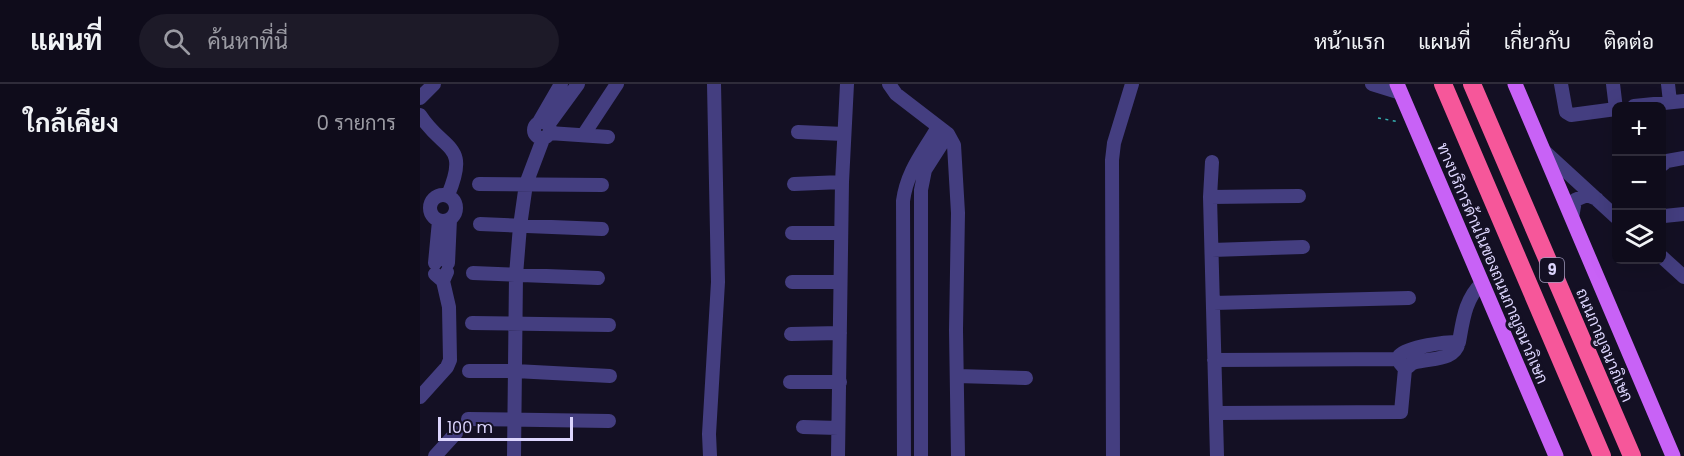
<!DOCTYPE html>
<html lang="th">
<meta charset="utf-8">
<style>
body{margin:0;font-family:Poppins,Sarabun,sans-serif;background:#1d1a28;color:#f1f3f6}
.controls{position:absolute;right:18px;top:18px;display:grid;overflow:hidden;border-radius:9px;box-shadow:0 6px 24px #0002}
.controls button{width:54px;height:54px;display:grid;place-items:center;padding:0;border:0;border-bottom:2px solid #2f2c3a;background:#0f0c1b;color:#f1f3f6;font:30px sans-serif}
.scale{position:absolute;left:18px;bottom:15px;width:135px;box-sizing:border-box;padding-left:6px;border:3px solid #dcd5fd;border-top:0;font-size:16px;line-height:21px;white-space:nowrap;color:#dcd5fd;-webkit-text-stroke:4px #141024;paint-order:stroke}
.list{margin:0;padding:0;list-style:none}
h2{display:flex;justify-content:space-between;align-items:center;height:78px;margin:0;padding:0 24px;font-size:26px}
h2 small{font-size:20px;font-weight:400;color:#9b9ba3}
.icon{flex:none;width:33px;height:33px;fill:none;stroke:currentColor;stroke-width:2;stroke-linecap:round;stroke-linejoin:round}
.map{position:relative;flex:none;width:1264px;height:372px;overflow:hidden}
header{display:flex;align-items:center;gap:36px;box-sizing:border-box;height:84px;padding:0 30px;background:#0f0c1b;border-bottom:2px solid #2f2c3a}
header strong{font-size:28px}
nav{display:flex;gap:33px;margin-inline-start:auto;font-size:21px}
.search{width:420px;height:54px;background:#1d1a28;display:flex;align-items:center;gap:15px;box-sizing:border-box;padding:0 21px;border-radius:33px;color:#9b9ba3;font-size:22px}
main{display:flex}
aside{flex:1;background:#0f0c1b}
.map>svg:first-child{display:block}
.lines{fill:none;stroke-linecap:round;stroke-linejoin:round}
.path{stroke:#36b0b0;stroke-width:1.5;stroke-dasharray:3 4.5;stroke-linecap:butt}
.minor{stroke:#443e80;stroke-width:14}
.major{stroke:#c862f6;stroke-width:15}
.highway{stroke:#f6579a;stroke-width:18}
.labels{text-anchor:middle;stroke-width:6;stroke-linejoin:round;paint-order:stroke}
.shield{fill:#141024;stroke:#a09abc;stroke-width:1.5}
.shield-label{font-size:15px;font-weight:bold;fill:#dcd5fd}
.street-label{font-size:16px;fill:#dcd5fd;stroke:#141024}
</style>
<header>
<strong>แผนที่</strong>
<div class="search"><svg class="icon" aria-label="search" viewBox="0 0 24 24"><circle cx="10" cy="10" r="6"/><path d="M15 15l6 6"/></svg>ค้นหาที่นี่</div>
<nav><a>หน้าแรก</a><a>แผนที่</a><a>เกี่ยวกับ</a><a>ติดต่อ</a></nav>
</header>
<main>
<aside>
<h2>ใกล้เคียง<small>0 รายการ</small></h2>
<ul class="list">
</ul>
</aside>
<div class="map">
<svg width="1264" height="372" viewBox="0 0 1264 372">
<rect width="100%" height="100%" fill="#141024"/>
<g class="lines">
<path class="path" d="M 958,34 L 980,38"/>
<path class="minor" d="M 469,0 L 476,10 L 528,50 L 534,61 L 538,129 L 536,246 L 538,372
M 952,0 L 981,9
M 1141,0 L 1146,28 L 1151,31 L 1196,25
M 1193,0 L 1196,25
M 1248,0 L 1250,18
M 0,14 L 14,0
M 1214,22 L 1264,17
M 0,31 C 24,68 50,59 28,111
M 119,38 L 141,0
M114 46a8 8 0 1 1 16 0a8 8 0 1 1-16 0Z
M 128,41 L 158,0
M 378,48 L 424,50
M 129,49 L 188,53
M 164,50 L 197,0
M 1124,67 L 1196,133
M 792,78 L 790,113 L 797,372
M 1242,81 L 1247,77 L 1264,74
M 59,100 L 182,101
M 374,100 L 422,98
M10 124a13 13 0 1 1 26 0a13 13 0 1 1-26 0Z
M 790,113 L 879,112
M 1244,132 L 1264,130
M 1152,134 L 1155,116 L 1167,111 L 1177,115
M 60,140 L 182,145
M 372,149 L 421,149
M 792,166 L 883,163
M 1242,173 L 1264,193
M 15,179 L 19,137
M 28,179 L 30,135
M 53,189 L 178,194
M 15,190 L 23,197 L 27,188
M 372,198 L 420,198
M 793,219 L 989,214
M 52,239 L 189,241
M 371,250 L 420,249
M 794,276 L 979,275
M 985,285 C 988,283 990,281 993,279 C 1009,273 1034,279 1039,258
M 49,287 L 95,287 L 190,292
M 537,292 L 606,294
M 370,298 L 420,298
M 0,313 L 27,283 L 30,276 L 29,223 L 23,197
M 796,329 L 981,328 L 985,285 L 980,279 L 979,272 C 989,262 1025,258 1039,258 C 1043,236 1045,215 1062,199
M 48,335 L 189,337
M 383,343 L 418,344
M 15,372 L 36,349
M 94,372 L 96,191 L 100,142 L 106,100 L 123,55
M 290,372 L 289,350 L 298,198 L 294,0
M 418,372 L 422,98 L 427,0
M 484,372 L 483,117 C 487,87 503,69 518,43
M 501,372 L 501,106 L 505,86 L 528,50
M 693,372 L 692,76 L 694,59 L 712,0"/>
<path class="major" d="M 977,0 L 1136,372
M 1095,0 L 1253,372"/>
<path class="highway" d="M 1023,0 L 1182,372
M 1052,0 L 1212,372"/>
</g>
<g class="labels">
<rect class="shield" x="1120" y="174" width="24" height="24" rx="4.5"/>
<g class="shield-label">
<text x="1132" y="191">9</text>
</g>
<g class="street-label">
<text transform="translate(1073 179) rotate(67)" y="6">ทางบริการด้านในของถนนกาญจนาภิเษก</text>
<text transform="translate(1185 261) rotate(67)" y="6">ถนนกาญจนาภิเษก</text>
</g>
</g>
</svg>
<div class="controls">
<button>+</button>
<button>−</button>
<button><svg class="icon" aria-label="layers" viewBox="0 0 24 24"><path d="M12 4l9 5-9 5-9-5zM3 14l9 5 9-5"/></svg></button>
</div>
<div class="scale">100 m</div>
</div>
</main>
